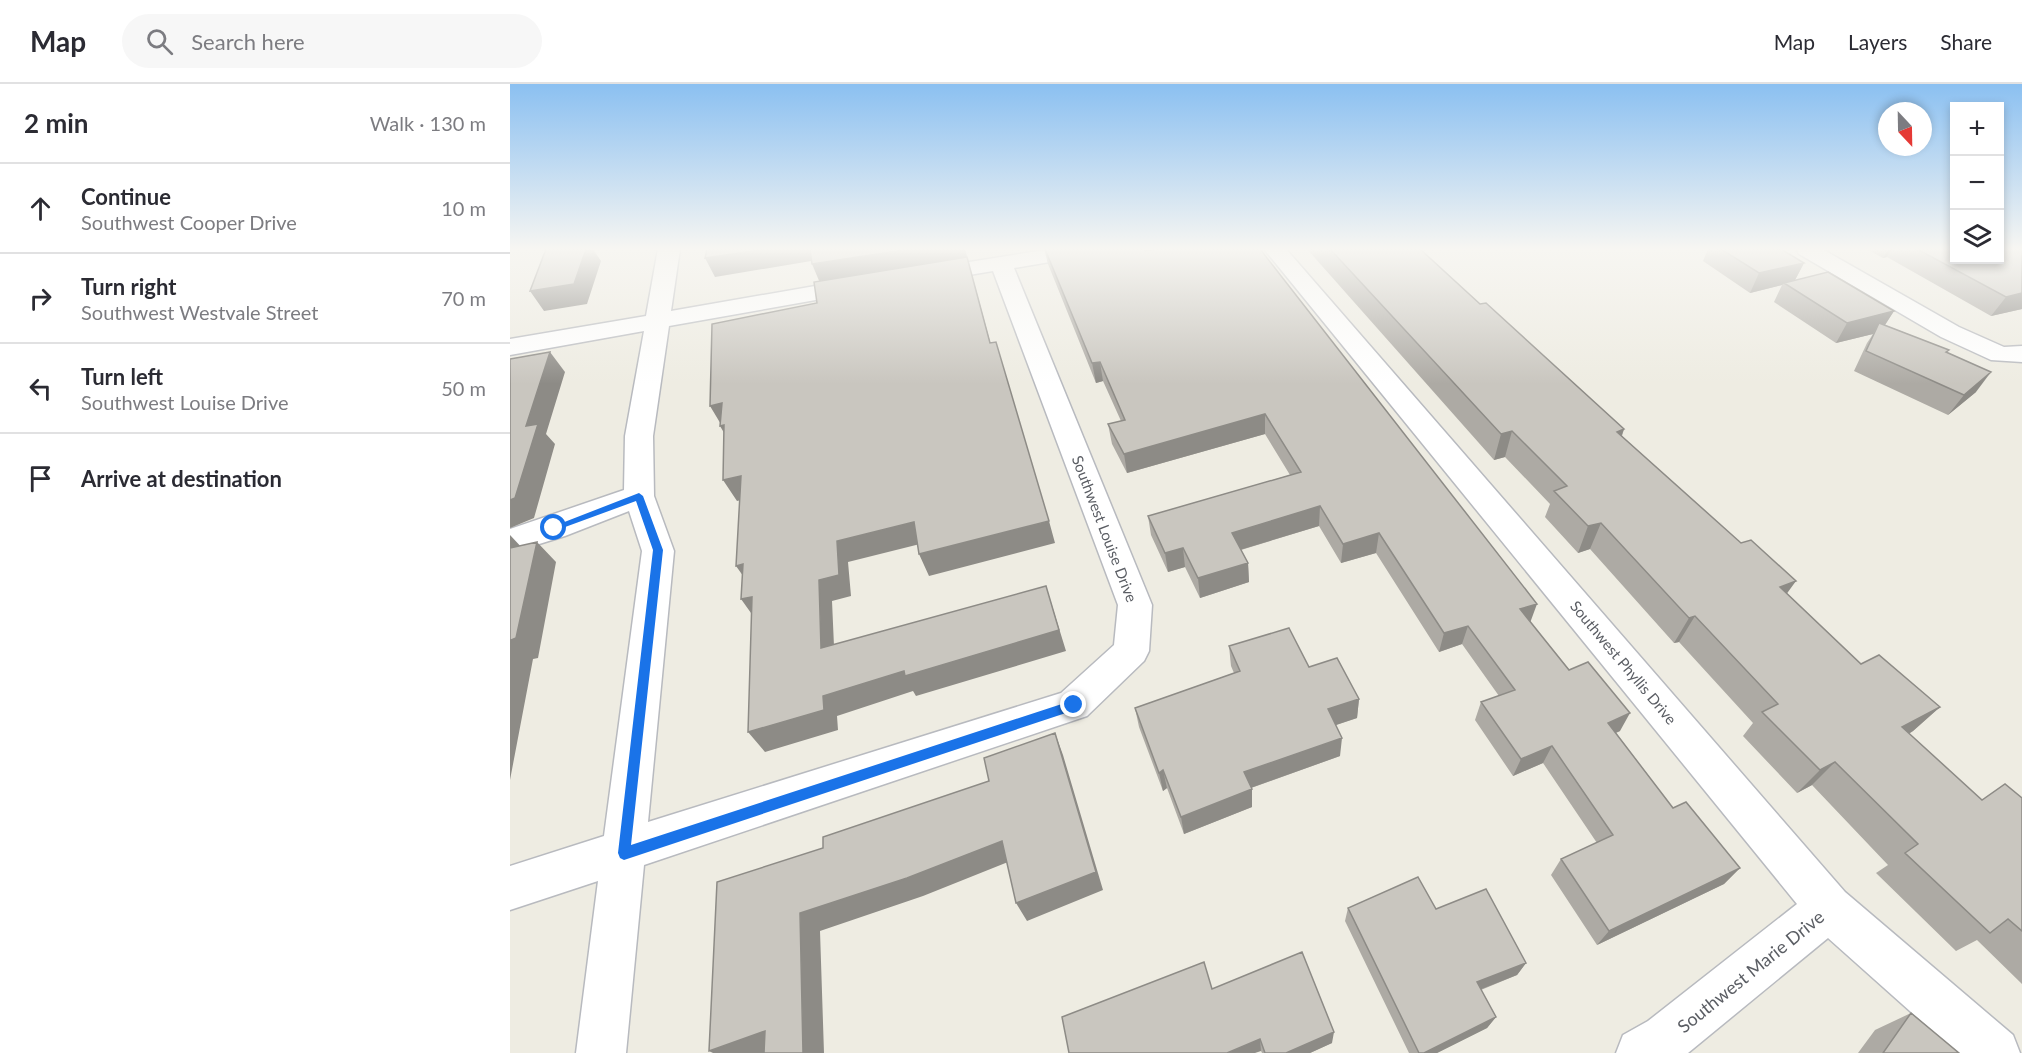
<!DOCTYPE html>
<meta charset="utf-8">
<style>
body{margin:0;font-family:Lato,sans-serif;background:#f7f7f7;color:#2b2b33}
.controls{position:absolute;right:18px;top:18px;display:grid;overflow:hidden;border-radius:0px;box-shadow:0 3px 9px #0003}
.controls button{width:54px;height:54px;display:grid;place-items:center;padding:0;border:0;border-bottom:2px solid #e1e1e2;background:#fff;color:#2b2b33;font:30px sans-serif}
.compass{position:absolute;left:1368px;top:18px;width:54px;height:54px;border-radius:50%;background:#fff;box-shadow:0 3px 9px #0003;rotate:158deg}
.stop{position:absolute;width:18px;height:18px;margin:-14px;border:4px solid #1a73e8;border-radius:50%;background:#fff}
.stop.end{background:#1a73e8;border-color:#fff;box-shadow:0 2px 6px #0008}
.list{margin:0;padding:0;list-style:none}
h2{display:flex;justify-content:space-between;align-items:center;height:78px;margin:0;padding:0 24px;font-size:26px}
h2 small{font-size:20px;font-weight:400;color:#7c7c81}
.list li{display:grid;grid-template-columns:39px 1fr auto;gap:18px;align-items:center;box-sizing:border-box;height:90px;padding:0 24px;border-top:2px solid #e1e1e2}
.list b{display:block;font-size:22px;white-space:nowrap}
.list p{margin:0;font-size:20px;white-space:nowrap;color:#7c7c81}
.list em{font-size:20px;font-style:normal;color:#7c7c81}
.icon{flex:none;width:33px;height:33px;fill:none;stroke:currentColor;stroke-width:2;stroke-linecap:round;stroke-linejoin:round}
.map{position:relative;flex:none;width:1512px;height:969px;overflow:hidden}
header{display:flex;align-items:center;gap:36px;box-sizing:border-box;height:84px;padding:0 30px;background:#fff;border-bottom:2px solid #e1e1e2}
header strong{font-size:28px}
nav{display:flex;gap:33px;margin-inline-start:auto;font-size:21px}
.search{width:420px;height:54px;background:#f7f7f7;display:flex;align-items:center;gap:15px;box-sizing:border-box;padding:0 21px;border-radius:33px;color:#7c7c81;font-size:22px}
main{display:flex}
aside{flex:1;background:#fff}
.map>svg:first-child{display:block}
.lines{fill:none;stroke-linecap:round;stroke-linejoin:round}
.street-casing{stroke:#b8babf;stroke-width:3}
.street{fill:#fff;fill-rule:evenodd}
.wall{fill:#adaaa4}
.shaded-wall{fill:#8d8b86}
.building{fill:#c9c6bf;stroke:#8d8b86;stroke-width:1.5}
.route{fill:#1a73e8}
.labels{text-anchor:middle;stroke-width:6;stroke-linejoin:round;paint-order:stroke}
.street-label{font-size:15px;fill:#5b5e64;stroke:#fff}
.near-street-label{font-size:18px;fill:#5b5e64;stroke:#fff}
</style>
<header>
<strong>Map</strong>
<div class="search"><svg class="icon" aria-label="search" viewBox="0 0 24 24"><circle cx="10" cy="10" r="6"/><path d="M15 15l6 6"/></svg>Search here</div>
<nav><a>Map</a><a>Layers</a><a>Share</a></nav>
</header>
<main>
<aside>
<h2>2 min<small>Walk · 130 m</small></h2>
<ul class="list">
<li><svg class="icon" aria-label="ahead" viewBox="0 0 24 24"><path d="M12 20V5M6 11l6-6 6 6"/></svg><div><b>Continue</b><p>Southwest Cooper Drive</p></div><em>10 m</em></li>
<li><svg class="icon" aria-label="right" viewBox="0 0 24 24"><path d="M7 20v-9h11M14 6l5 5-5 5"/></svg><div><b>Turn right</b><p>Southwest Westvale Street</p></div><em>70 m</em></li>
<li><svg class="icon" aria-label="left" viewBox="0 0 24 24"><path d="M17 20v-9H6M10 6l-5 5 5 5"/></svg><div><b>Turn left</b><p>Southwest Louise Drive</p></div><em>50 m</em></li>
<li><svg class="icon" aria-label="arrive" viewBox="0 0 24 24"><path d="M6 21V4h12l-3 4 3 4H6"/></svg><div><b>Arrive at destination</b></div></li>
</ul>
</aside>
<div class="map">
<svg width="1512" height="969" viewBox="0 0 1512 969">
<rect width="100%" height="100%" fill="#eeece2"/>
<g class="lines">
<defs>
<path id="street" d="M 148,165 L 170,165 L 161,227 L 351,194 L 359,196 L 362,201 L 359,206 L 351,208 L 159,242 L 143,352 L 144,412 L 164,467 L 138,738 L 551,609 L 604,561 L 608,521 L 483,187 L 417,198 L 409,196 L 406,191 L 409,186 L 541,165 L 592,165 L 589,170 L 581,171 L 504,184 L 642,521 L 639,567 L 634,577 L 577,632 L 134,781 L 116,969 L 66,969 L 88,797 L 0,826 L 0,782 L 94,752 L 132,467 L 119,427 L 55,452 L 0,469 L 0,445 L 114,406 L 115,352 L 134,247 L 0,271 L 0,255 L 136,232 Z
M 754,165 L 776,165 L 1335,808 L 1503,951 L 1510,969 L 1447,969 L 1318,854 L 1178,969 L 1106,969 L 1113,951 L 1138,937 L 1287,820 Z
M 1286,165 L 1312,165 L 1449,243 L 1494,263 L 1512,262 L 1512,278 L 1481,276 L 1431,253 L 1289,170 Z"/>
</defs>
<use href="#street" class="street-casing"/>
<use href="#street" class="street"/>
</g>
<path class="wall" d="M 534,165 L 634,165 L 635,167 L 1020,538 L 1110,647 L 1106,649 L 1163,724 L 1230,784 L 1214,800 L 1087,861 L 1041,791 L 1051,775 L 1087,759 L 1033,679 L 1003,692 L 965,636 L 971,618 L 989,612 L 952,560 L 929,568 L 866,469 L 831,479 L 809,442 L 731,466 L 738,479 L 739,498 L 690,514 L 675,483 L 658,488 L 641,451 L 638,432 L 780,391 L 755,350 L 617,389 L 602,360 L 598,340 L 611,337 L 593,297 L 586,299 L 538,180 Z
M 797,165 L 910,165 L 970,220 L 1114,345 L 1112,352 L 1351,580 L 1430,623 L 1403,647 L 1399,650 L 1472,716 L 1512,714 L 1512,900 L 1467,856 L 1446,867 L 1366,789 L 1378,781 L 1302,701 L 1287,709 L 1233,652 L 1243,639 L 1169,558 L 1164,559 L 1080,465 L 1068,469 L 1035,433 L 1040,420 L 995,373 L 984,376 Z
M 1198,165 L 1271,165 L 1294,179 L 1285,196 L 1384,227 L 1375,241 L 1439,266 L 1437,269 L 1466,308 L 1438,331 L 1344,287 L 1357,259 L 1363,250 L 1326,259 L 1264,218 L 1272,201 L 1240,209 L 1193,177 Z
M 1356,165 L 1512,165 L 1512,225 L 1481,232 L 1377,173 L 1373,174 Z
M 719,562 L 799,583 L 849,615 L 847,634 L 826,641 L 830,672 L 741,704 L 742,723 L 674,750 L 657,704 L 653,707 L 629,643 L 625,624 L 724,589 L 721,582 Z
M 838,824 L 926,825 L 1016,879 L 1007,891 L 971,906 L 986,933 L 977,944 L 927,969 L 899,969 L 835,837 Z
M 702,905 L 822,959 L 800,969 L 752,969 L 751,967 Z
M 1401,929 L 1449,969 L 1348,969 L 1365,946 Z"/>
<path class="shaded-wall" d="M 76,165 L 83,165 L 91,177 L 77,220 L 34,227 L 20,207 Z
M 255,165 L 302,165 L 307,176 L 205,193 L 195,174 Z
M 400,165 L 455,165 L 486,280 L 310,199 L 302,180 Z
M 1379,165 L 1382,165 L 1377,173 L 1373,174 Z
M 1294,179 L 1284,198 L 1274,199 L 1272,201 L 1240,209 L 1249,189 Z
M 1512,209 L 1512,225 L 1481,232 L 1496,213 Z
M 1384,227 L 1371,247 L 1369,239 L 1363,250 L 1326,259 L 1337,239 Z
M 40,268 L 55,288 L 36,350 L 45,360 L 24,434 L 0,444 L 0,416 L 16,342 Z
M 590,278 L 593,297 L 586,299 L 582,279 Z
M 1481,288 L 1466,308 L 1438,331 L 1454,311 Z
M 212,319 L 223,364 L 210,342 L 212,342 L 200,322 Z
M 755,330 L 755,350 L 617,389 L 614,370 Z
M 1114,345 L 1104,372 L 1107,348 Z
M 1002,347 L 995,373 L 984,376 L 991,350 Z
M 231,392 L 244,413 L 227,417 L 213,396 Z
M 810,422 L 809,442 L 723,468 L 722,449 Z
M 539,437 L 545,459 L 419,492 L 409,470 Z
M 404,438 L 414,459 L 338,478 L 341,512 L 322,517 L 325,585 L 311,564 L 309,496 L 327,457 Z
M 1091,439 L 1080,465 L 1068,469 L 1078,442 Z
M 869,449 L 866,469 L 831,479 L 833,460 Z
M 0,451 L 15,467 L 0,478 Z
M 27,458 L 46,478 L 28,574 L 23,575 L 0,696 L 0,559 Z
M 673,464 L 675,483 L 658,488 L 655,469 Z
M 738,479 L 739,498 L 690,514 L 688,494 Z
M 233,480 L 241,503 L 226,482 Z
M 1286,497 L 1267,523 L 1270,503 Z
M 536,502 L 556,567 L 406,612 L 403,607 L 327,632 L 328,646 L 255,668 L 238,648 Z
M 242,513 L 246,536 L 231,515 Z
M 1027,520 L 1020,539 L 1010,525 Z
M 1185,532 L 1169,558 L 1164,559 L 1179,534 Z
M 958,542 L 952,560 L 929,568 L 934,549 Z
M 849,615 L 847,634 L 817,644 L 818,625 Z
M 1430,623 L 1403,647 L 1367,667 L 1392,643 Z
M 1120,629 L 1110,647 L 1088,656 L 1098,639 Z
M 545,649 L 553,671 L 593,806 L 517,837 L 506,819 Z
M 832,654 L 830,672 L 735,706 L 734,688 Z
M 1042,662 L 1033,679 L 1003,692 L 1011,675 Z
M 1325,678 L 1302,701 L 1287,709 L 1310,686 Z
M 653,686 L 657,704 L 653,707 L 649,689 Z
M 742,705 L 742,723 L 674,750 L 671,733 Z
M 492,757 L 503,776 L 413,812 L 310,847 L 314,969 L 293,969 L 290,829 Z
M 1230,784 L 1214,800 L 1087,861 L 1099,847 Z
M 1016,879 L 1007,891 L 959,910 L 967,898 Z
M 986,933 L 977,944 L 927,969 L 914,969 Z
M 255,947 L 255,969 L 203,969 L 199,967 Z
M 824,948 L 822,959 L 800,969 L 776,969 Z
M 750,955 L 751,967 L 745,969 L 717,969 Z"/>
<path class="building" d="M 36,165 L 76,165 L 64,200 L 20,207 Z
M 197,165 L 255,165 L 195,174 Z
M 300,165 L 400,165 L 302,180 Z
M 535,165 L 634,165 L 635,167 L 650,165 L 750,165 L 1027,520 L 1010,525 L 1059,586 L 1078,578 L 1120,629 L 1098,639 L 1163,724 L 1176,718 L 1230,784 L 1099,847 L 1051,775 L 1103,751 L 1042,662 L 1011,675 L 971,618 L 1005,606 L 958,542 L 934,549 L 869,449 L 833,460 L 810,422 L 722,449 L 738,479 L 688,494 L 673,464 L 655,469 L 638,432 L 791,388 L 755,330 L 614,370 L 598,340 L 615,336 L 590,278 L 582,279 Z
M 820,165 L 910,165 L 970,220 L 976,219 L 1114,345 L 1107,348 L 1231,459 L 1241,456 L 1286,497 L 1270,503 L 1351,580 L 1369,571 L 1430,623 L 1392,643 L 1472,716 L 1495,700 L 1512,714 L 1512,847 L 1498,835 L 1480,849 L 1395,769 L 1408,760 L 1325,678 L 1310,686 L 1252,628 L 1268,620 L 1185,532 L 1179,534 L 1091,439 L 1078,442 L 1044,407 L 1057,402 L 1002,347 L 991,350 Z
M 1211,165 L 1271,165 L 1294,179 L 1249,189 Z
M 1407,165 L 1444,165 L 1444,176 L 1490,176 L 1490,165 L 1512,165 L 1512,209 L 1496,213 Z
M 457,173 L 480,259 L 486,258 L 539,437 L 409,470 L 404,438 L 327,457 L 329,491 L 309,496 L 311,564 L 536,502 L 549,546 L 395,592 L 394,587 L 313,612 L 314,626 L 238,648 L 242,513 L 231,515 L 233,480 L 226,482 L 231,392 L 213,396 L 214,341 L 210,342 L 212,319 L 200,322 L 202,240 L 307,219 L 304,198 Z
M 1318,188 L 1384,227 L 1337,239 L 1274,199 Z
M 1369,239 L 1439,266 L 1436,268 L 1481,288 L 1454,311 L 1356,267 Z
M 40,268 L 16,342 L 28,340 L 5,414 L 0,416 L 0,275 Z
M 27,458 L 6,554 L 1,556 L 0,559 L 0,464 Z
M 779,544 L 799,583 L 827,574 L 849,615 L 818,625 L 832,654 L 734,688 L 742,705 L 671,733 L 653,686 L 649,689 L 625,624 L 730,587 L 719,562 Z
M 545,649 L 586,788 L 506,819 L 492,757 L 397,794 L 290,829 L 293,969 L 254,969 L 255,947 L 199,967 L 207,798 L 313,764 L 313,753 L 479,697 L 474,674 Z
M 908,793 L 926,825 L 976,805 L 1016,879 L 967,898 L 986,933 L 914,969 L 909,969 L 838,824 Z
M 792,868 L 824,948 L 776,969 L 755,969 L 750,955 L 717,969 L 559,969 L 552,933 L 694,878 L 702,905 Z
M 1401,929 L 1449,969 L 1373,969 Z"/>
<linearGradient id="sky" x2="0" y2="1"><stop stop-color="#8bc0f1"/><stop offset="0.55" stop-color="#f7f6f2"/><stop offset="1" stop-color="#f7f6f2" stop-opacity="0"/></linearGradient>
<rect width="1512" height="300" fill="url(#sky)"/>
<path class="route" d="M 129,409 L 133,412 L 153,466 L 121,761 L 564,616 L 568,618 L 568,625 L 114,776 L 110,774 L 108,769 L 143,466 L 126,417 L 47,446 L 39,444 Z"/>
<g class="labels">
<g class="street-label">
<text transform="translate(594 445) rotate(69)" y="5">Southwest Louise Drive</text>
<text transform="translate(1113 579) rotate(50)" y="5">Southwest Phyllis Drive</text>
</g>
<g class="near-street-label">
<text transform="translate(1241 888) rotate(-39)" y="6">Southwest Marie Drive</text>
</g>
</g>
</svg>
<div class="controls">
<button>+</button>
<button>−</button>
<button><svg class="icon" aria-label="layers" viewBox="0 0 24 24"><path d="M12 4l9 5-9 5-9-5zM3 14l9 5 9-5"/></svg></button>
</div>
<svg class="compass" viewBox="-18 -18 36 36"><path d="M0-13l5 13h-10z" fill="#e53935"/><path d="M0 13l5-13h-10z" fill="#7c7c81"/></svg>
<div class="stop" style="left:44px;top:444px"></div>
<div class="stop end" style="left:564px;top:621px"></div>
</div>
</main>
